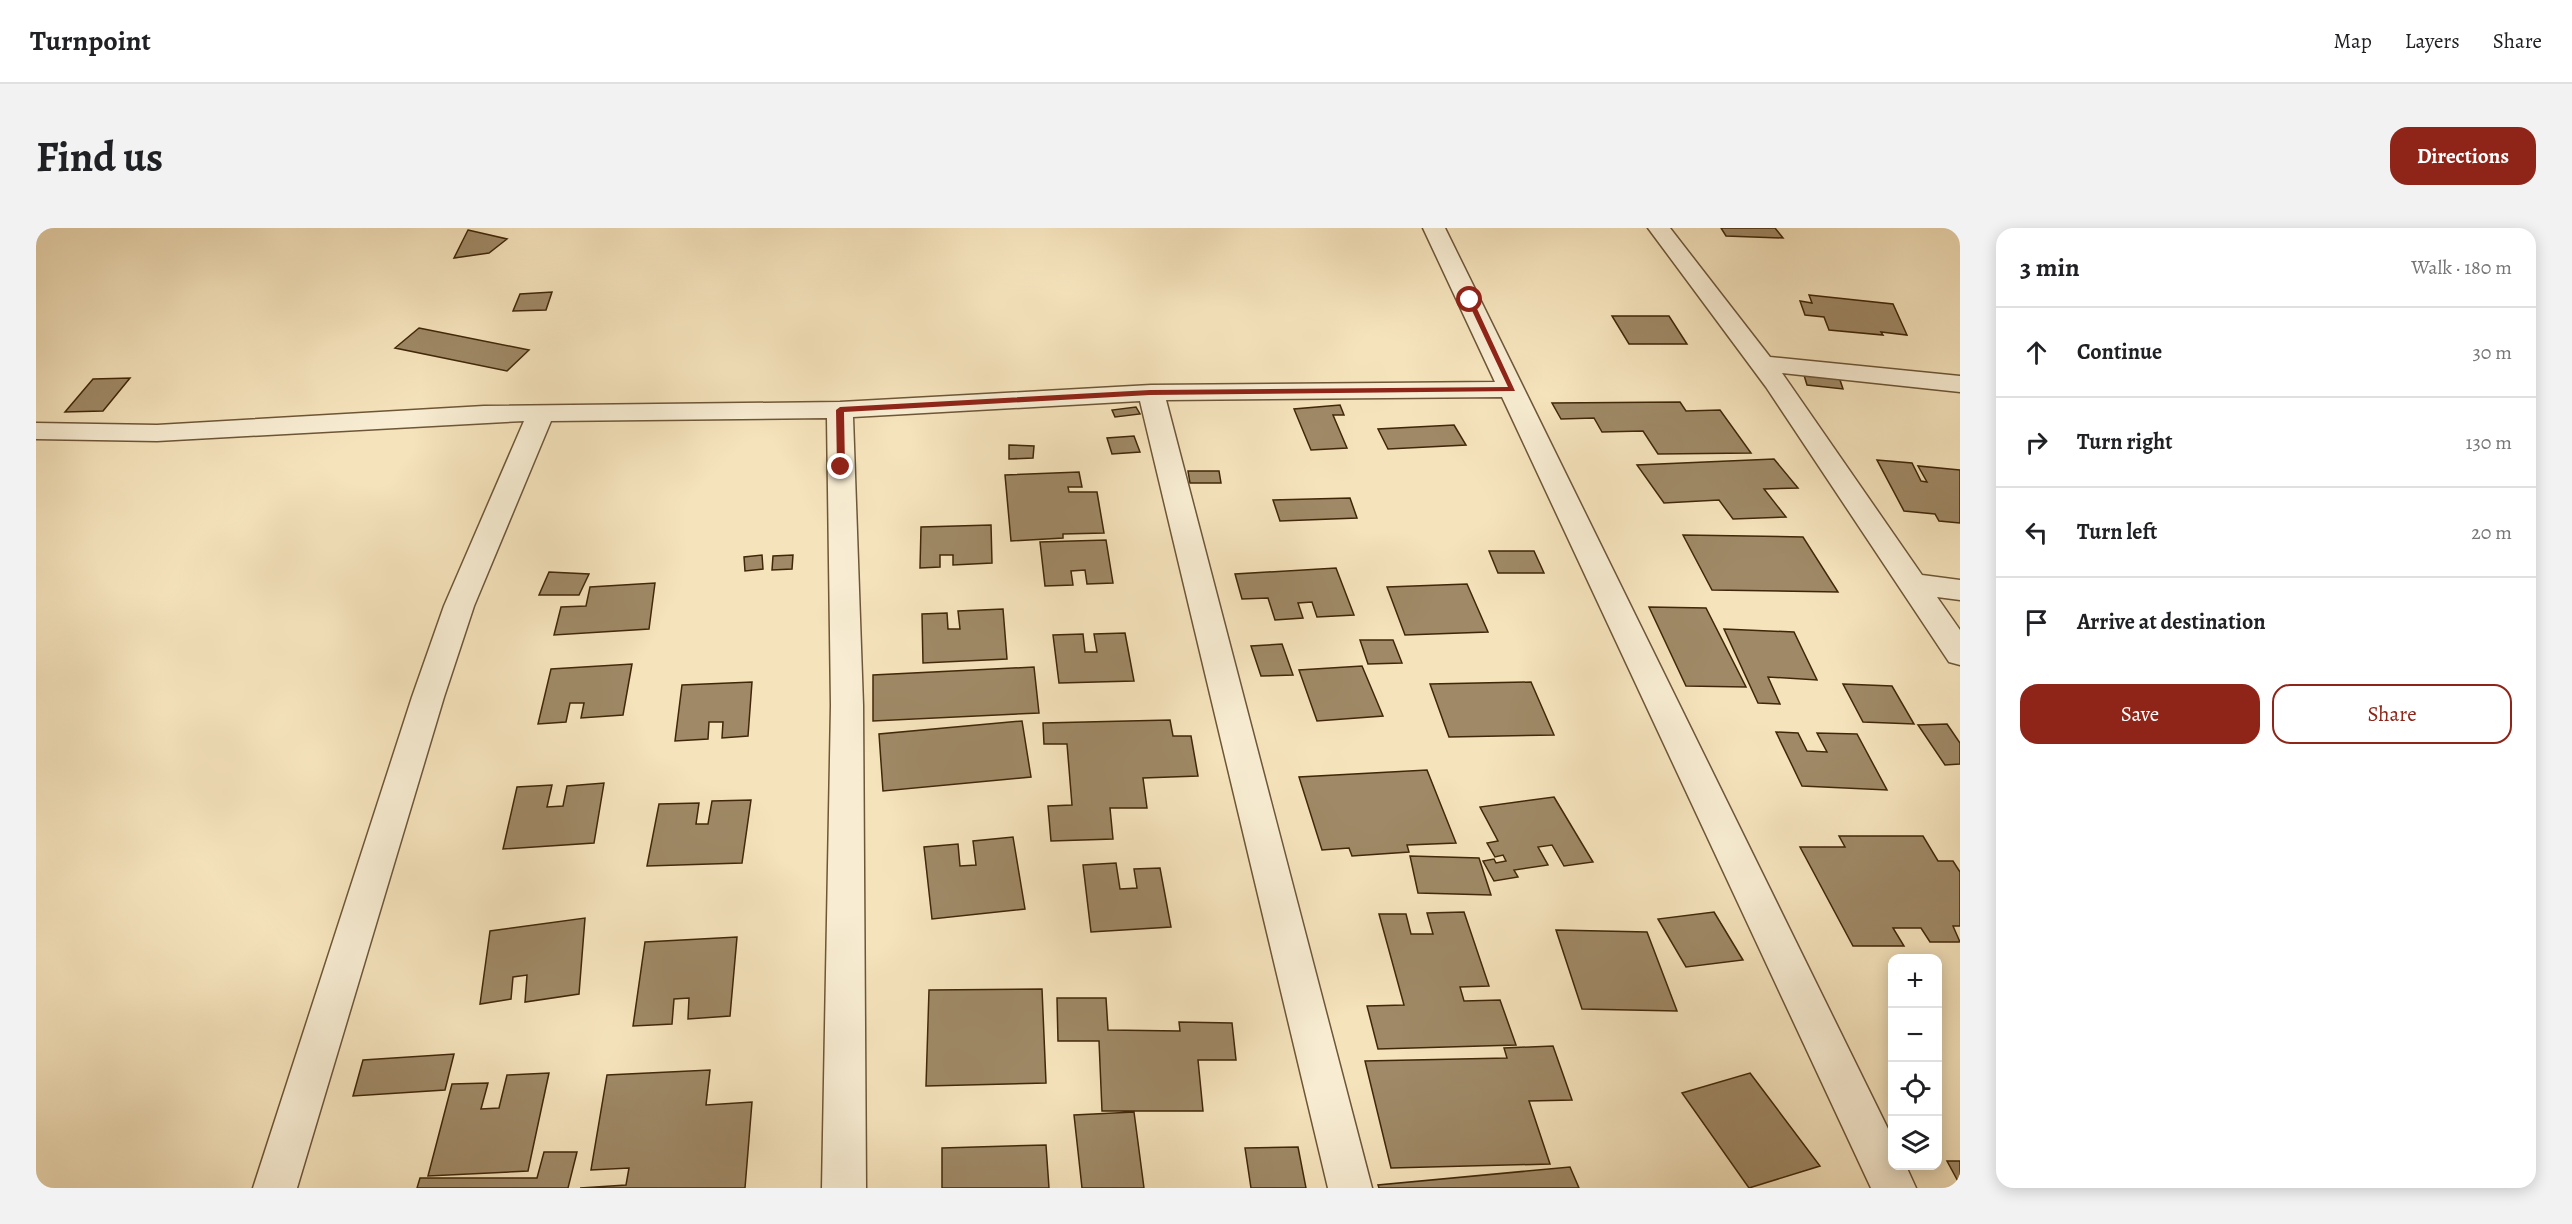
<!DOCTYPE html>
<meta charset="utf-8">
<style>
body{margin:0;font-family:Alegreya,serif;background:#f2f2f2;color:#202124}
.controls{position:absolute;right:18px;bottom:18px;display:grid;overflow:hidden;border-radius:12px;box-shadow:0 3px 15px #0003}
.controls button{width:54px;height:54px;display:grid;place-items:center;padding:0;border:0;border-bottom:2px solid #e0e0e0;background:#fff;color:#202124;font:30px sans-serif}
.stop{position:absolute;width:18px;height:18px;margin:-14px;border:4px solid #8f2418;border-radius:50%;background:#fff}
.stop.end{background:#8f2418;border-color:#fff;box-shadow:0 2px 6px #0008}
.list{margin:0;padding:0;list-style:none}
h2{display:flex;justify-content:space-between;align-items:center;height:78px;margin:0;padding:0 24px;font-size:26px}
h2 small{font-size:20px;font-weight:400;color:#757577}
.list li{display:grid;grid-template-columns:39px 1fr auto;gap:18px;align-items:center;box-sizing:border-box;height:90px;padding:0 24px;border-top:2px solid #e0e0e0}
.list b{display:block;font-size:22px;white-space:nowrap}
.list em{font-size:20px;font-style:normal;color:#757577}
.actions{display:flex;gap:12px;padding:18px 24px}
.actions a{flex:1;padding:14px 0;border:2px solid #8f2418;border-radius:18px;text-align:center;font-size:21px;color:#8f2418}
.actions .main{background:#8f2418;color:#fff}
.icon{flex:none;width:33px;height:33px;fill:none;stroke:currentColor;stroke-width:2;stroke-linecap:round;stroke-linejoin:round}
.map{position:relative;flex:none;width:1924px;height:960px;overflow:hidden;border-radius:18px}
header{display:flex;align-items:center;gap:36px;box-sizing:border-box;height:84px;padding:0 30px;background:#fff;border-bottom:2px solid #e0e0e0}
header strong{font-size:28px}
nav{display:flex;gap:33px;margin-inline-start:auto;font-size:21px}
.intro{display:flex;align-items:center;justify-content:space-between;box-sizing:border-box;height:144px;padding:0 36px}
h1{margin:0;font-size:42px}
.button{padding:15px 27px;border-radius:18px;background:#8f2418;color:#fff;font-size:21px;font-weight:700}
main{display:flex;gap:36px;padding:0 36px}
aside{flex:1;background:#fff;border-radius:18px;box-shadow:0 3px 15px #0003}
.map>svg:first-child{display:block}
.building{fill:#9f8966;stroke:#412709;stroke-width:1.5}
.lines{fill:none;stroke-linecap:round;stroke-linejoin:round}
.minor-casing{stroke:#6e5636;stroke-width:3}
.minor{fill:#f8edd3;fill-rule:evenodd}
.route{fill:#8f2418}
</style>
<header>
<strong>Turnpoint</strong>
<nav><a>Map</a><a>Layers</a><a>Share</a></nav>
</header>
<div class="intro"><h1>Find us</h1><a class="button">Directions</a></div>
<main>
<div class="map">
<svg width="1924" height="960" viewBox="0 0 1924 960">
<rect width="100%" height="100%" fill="#f5e3bc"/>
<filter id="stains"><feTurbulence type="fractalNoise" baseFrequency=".00333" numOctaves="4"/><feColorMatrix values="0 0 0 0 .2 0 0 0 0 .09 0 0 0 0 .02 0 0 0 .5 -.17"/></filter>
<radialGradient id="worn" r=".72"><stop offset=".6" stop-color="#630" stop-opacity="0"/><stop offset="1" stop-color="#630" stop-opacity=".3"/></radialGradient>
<path class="building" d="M 1685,0 L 1739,0 L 1747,10 L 1690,8 Z
M 432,2 L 471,11 L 453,25 L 418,30 Z
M 516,64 L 510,82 L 477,83 L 484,66 Z
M 1773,67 L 1857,76 L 1871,107 L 1845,104 L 1847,107 L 1793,102 L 1788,89 L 1769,87 L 1764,73 L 1776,75 Z
M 1576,88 L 1633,88 L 1651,116 L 1593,116 Z
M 383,100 L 493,122 L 471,143 L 359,120 Z
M 1767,144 L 1803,149 L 1807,161 L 1771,157 Z
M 94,150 L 67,183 L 29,184 L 57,151 Z
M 1644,174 L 1650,183 L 1684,182 L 1715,225 L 1622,226 L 1607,203 L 1566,204 L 1558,190 L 1525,191 L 1516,175 Z
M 1304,177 L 1308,187 L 1297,187 L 1311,220 L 1275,222 L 1258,181 Z
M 1100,179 L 1104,186 L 1079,189 L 1076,182 Z
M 1418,197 L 1430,217 L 1352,221 L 1342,201 Z
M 1098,208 L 1104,224 L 1076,226 L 1071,210 Z
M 973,217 L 998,218 L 997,230 L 973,231 Z
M 1738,231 L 1762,260 L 1728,261 L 1750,289 L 1697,291 L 1683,272 L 1628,275 L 1601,237 Z
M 1841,232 L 1876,235 L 1885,253 L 1891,254 L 1882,238 L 1924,242 L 1924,295 L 1903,293 L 1899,286 L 1868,283 Z
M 1152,243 L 1183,243 L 1185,255 L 1154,255 Z
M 1043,244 L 1046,259 L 1032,259 L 1033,264 L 1061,264 L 1068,305 L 1027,306 L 1027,310 L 975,313 L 969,247 Z
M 1314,270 L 1321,290 L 1244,293 L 1237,272 Z
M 955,297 L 956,335 L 917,337 L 917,327 L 904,327 L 904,339 L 884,340 L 885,299 Z
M 1647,307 L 1767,309 L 1802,364 L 1676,362 Z
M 1070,312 L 1077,355 L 1051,356 L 1049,342 L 1035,343 L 1037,357 L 1009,358 L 1004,314 Z
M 1453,323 L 1498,323 L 1508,345 L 1462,345 Z
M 726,327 L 727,341 L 709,343 L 708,329 Z
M 757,327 L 756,341 L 736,342 L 737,328 Z
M 1300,340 L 1318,387 L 1281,389 L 1276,374 L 1262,375 L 1267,390 L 1239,392 L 1232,370 L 1206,371 L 1199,346 Z
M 513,344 L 553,346 L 543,367 L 503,367 Z
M 619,355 L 613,401 L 518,407 L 525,379 L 550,378 L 554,359 Z
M 1431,356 L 1452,404 L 1369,407 L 1351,359 Z
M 1613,379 L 1670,380 L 1710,459 L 1650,458 Z
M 967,381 L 971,431 L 887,435 L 886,386 L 911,385 L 912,401 L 924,401 L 922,383 Z
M 1688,401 L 1758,404 L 1781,452 L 1732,449 L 1744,476 L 1722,475 Z
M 1089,405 L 1098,453 L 1023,455 L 1017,407 L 1047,406 L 1049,424 L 1061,424 L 1058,406 Z
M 1324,412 L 1357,412 L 1366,435 L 1332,436 Z
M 1246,416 L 1257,447 L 1225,448 L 1215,418 Z
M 596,436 L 587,487 L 545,490 L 548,475 L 534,475 L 530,494 L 502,496 L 515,441 Z
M 1326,438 L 1347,488 L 1281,493 L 1263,442 Z
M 998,439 L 1003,485 L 837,493 L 837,447 Z
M 716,454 L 712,508 L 686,510 L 687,494 L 673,494 L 672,511 L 639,513 L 646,457 Z
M 1495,454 L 1518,507 L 1413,509 L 1394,456 Z
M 1807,456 L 1856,458 L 1878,496 L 1827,494 Z
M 1134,492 L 1137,508 L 1155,508 L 1162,548 L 1107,550 L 1111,580 L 1074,580 L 1077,611 L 1015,613 L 1012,578 L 1036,577 L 1031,516 L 1008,516 L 1007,495 Z
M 986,493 L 995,549 L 847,563 L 843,506 Z
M 1911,496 L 1924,515 L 1924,536 L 1909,537 L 1882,497 Z
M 1740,504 L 1762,505 L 1771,523 L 1791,524 L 1781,505 L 1821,506 L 1851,562 L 1766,558 Z
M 1391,542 L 1420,615 L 1371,617 L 1373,624 L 1316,628 L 1313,620 L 1286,622 L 1263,549 Z
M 568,555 L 558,615 L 467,621 L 481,559 L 516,557 L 511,579 L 527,578 L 531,558 Z
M 1518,569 L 1557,634 L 1528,638 L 1516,617 L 1502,619 L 1512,637 L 1478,642 L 1482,649 L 1458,653 L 1447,633 L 1458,631 L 1460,635 L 1470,633 L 1467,627 L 1459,629 L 1451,615 L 1462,613 L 1444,579 Z
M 715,572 L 706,635 L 611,638 L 623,576 L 663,575 L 660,596 L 672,596 L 676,573 Z
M 1803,608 L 1887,608 L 1902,633 L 1917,633 L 1924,644 L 1924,698 L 1917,698 L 1924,714 L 1894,714 L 1885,700 L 1857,700 L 1868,718 L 1817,718 L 1764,619 L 1809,619 Z
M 977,609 L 989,681 L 896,691 L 888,619 L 922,616 L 924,638 L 940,637 L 937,613 Z
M 1374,628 L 1443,630 L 1455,667 L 1382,665 Z
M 1080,635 L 1084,661 L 1101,660 L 1098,641 L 1124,640 L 1135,699 L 1055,704 L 1047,637 Z
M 1428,684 L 1453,758 L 1424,759 L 1428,773 L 1464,772 L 1480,817 L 1342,821 L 1331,778 L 1368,777 L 1343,686 L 1370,686 L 1375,706 L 1397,706 L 1391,685 Z
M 1678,684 L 1707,732 L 1650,739 L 1622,691 Z
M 549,690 L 543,766 L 489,774 L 491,747 L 477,749 L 475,771 L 444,776 L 454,703 Z
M 1520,702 L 1611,704 L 1641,783 L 1546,781 Z
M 701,709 L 694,788 L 652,791 L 653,770 L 638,771 L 636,796 L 597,798 L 609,714 Z
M 1006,761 L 1010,855 L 890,858 L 893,762 Z
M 1021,770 L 1070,770 L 1072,802 L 1144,803 L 1143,794 L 1196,795 L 1200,832 L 1162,832 L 1167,883 L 1066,883 L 1063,813 L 1022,813 Z
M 1517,818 L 1536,872 L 1493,873 L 1514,936 L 1355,940 L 1329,833 L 1471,830 L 1468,820 Z
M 418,826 L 409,862 L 317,868 L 327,832 Z
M 674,842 L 670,877 L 716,874 L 709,960 L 544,960 L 590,957 L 593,940 L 555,942 L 571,847 Z
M 513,845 L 492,943 L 392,948 L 416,856 L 452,855 L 445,881 L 463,880 L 471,847 Z
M 1714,845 L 1784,938 L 1713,960 L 1646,865 Z
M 1098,884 L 1108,960 L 1046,960 L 1038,887 Z
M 1010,917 L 1013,960 L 906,960 L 906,920 Z
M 1262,919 L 1270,960 L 1215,960 L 1209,920 Z
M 508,924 L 541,924 L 532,960 L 381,960 L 384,950 L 501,950 Z
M 1911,933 L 1924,933 L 1924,957 Z
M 1534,939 L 1543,960 L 1343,960 L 1342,957 Z"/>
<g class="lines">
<defs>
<path id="minor" d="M 1387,0 L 1409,0 L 1856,909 L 1856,938 L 1870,938 L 1880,960 L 1835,960 L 1466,169 L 1130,172 L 1336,960 L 1292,960 L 1104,173 L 817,189 L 827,477 L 830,960 L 786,960 L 795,477 L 791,190 L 515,193 L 438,378 L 408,469 L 261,960 L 217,960 L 376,469 L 408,378 L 488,193 L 121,213 L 0,211 L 0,195 L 121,197 L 448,178 L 804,174 L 1115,157 L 1459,154 Z
M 1612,0 L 1634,0 L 1734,129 L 1924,148 L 1924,164 L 1746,145 L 1886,347 L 1924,352 L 1924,372 L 1901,369 L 1924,402 L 1924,437 L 1913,434 L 1730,159 Z"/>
</defs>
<use href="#minor" class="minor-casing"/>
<use href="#minor" class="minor"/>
</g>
<path class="route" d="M 1434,70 L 1437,72 L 1479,163 L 1114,167 L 808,184 L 809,239 L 805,241 L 801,239 L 800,182 L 804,179 L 1114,162 L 1472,159 L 1431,72 Z"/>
<rect width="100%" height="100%" filter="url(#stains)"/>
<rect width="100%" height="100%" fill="url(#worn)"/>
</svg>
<div class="controls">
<button>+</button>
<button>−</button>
<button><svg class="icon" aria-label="locate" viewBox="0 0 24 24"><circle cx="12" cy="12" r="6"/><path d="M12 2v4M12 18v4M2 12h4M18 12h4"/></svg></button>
<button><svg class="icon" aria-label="layers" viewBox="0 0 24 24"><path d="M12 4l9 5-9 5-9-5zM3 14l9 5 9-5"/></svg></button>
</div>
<div class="stop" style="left:1434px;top:72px"></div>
<div class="stop end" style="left:805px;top:239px"></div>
</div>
<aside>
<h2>3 min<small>Walk · 180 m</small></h2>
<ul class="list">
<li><svg class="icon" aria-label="ahead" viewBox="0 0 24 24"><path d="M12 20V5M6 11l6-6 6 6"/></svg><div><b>Continue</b></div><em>30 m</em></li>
<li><svg class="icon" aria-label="right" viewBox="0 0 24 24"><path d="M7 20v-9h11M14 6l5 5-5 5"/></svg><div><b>Turn right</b></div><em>130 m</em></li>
<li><svg class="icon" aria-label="left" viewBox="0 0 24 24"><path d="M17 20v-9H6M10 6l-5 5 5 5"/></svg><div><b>Turn left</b></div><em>20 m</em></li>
<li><svg class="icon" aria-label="arrive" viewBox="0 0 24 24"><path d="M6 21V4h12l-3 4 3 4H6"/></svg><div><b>Arrive at destination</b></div></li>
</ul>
<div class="actions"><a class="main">Save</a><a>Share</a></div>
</aside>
</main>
